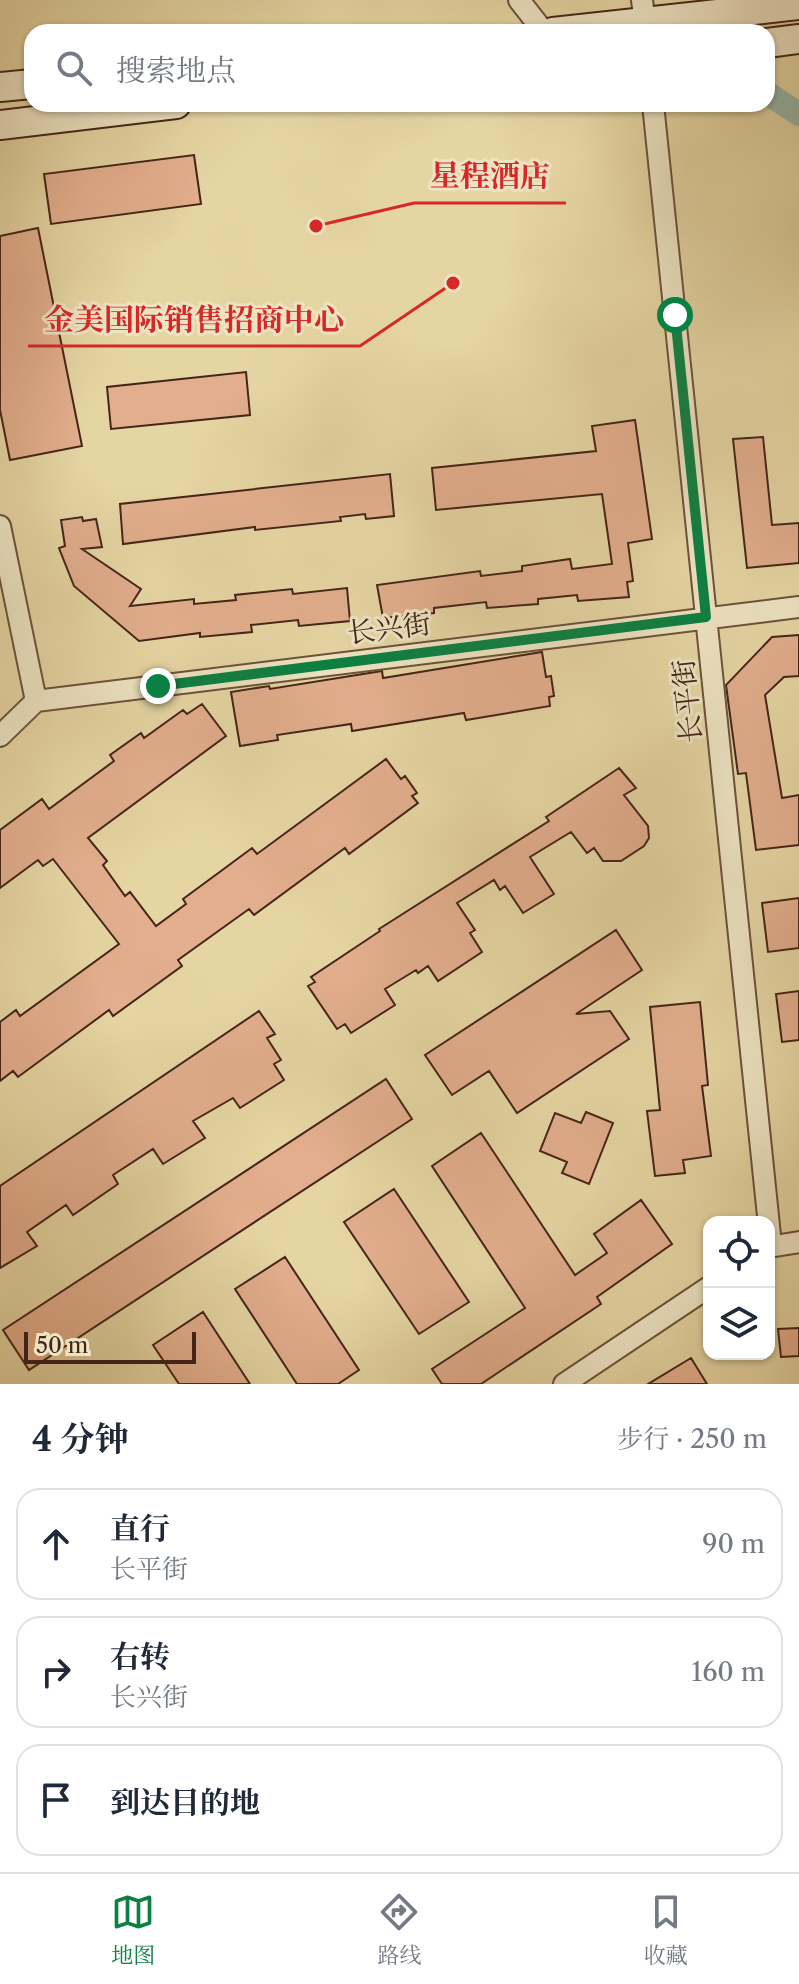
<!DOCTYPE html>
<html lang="zh">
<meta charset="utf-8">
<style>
body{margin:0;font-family:"Libre Caslon Text","Noto Serif SC",serif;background:#f6f6f7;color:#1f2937}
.controls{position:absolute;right:24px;bottom:24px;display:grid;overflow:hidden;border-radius:16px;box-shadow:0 2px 6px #0004}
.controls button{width:72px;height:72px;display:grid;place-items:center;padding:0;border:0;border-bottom:2px solid #e0e1e3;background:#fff;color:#1f2937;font:40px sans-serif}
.scale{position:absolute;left:24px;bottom:20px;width:172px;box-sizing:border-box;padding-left:8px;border:4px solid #452518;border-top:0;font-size:22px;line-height:28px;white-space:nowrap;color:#452518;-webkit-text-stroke:6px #eee4c3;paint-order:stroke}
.stop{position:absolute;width:24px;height:24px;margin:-18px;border:6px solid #0b8043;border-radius:50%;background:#fff}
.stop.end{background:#0b8043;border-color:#fff;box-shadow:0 2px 8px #0008}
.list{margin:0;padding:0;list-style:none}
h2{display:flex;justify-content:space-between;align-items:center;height:104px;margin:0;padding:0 32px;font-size:34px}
h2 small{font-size:26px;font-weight:400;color:#747a83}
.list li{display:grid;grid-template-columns:52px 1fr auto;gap:24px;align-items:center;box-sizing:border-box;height:112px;margin:0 16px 16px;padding:0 16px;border:2px solid #e0e1e3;border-radius:24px}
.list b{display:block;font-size:30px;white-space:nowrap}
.list p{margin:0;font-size:26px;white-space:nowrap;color:#747a83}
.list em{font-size:26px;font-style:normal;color:#747a83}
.icon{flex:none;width:44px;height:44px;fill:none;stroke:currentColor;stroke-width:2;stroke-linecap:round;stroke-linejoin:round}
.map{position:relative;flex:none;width:799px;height:1384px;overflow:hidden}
.search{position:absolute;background:#fff;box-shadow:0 2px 6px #0004;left:24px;right:24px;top:24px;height:88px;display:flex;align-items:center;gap:20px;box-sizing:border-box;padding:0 28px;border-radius:24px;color:#747a83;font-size:30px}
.sheet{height:488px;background:#fff}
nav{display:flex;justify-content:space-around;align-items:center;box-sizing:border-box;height:112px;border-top:2px solid #e0e1e3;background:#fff;font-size:22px;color:#747a83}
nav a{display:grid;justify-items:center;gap:4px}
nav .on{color:#0b8043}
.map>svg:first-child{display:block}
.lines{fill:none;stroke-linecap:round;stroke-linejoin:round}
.canal{stroke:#97b8ac;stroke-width:24}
.building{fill:#e2ae8d;stroke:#452518;stroke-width:2}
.street-casing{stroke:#6d513b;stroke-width:24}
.secondary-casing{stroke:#452518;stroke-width:32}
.street{stroke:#eee4c3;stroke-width:20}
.secondary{stroke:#eee4c3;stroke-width:28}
.route{stroke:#0b8043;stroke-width:10}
.labels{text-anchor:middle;stroke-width:6;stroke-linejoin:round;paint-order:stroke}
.street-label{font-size:28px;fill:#452518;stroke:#eee4c3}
.leader{fill:none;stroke:#d62828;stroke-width:3}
.callout-dot{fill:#d62828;stroke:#eee4c3;stroke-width:3}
.callout-label{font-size:30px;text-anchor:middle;font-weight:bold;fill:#d62828;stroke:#eee4c3;stroke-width:6;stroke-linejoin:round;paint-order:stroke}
</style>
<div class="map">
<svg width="799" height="1384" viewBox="0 0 799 1384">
<rect width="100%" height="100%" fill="#e5d5a3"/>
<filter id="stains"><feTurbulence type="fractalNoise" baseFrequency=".0025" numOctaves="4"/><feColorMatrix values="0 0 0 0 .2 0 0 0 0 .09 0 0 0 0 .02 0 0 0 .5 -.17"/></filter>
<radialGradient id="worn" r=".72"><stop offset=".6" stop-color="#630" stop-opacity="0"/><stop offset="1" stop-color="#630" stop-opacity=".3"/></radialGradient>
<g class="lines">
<path class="canal" d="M 767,93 L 799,114"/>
</g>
<path class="building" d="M 194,155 L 201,204 L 51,224 L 44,174 Z
M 38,228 L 82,446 L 10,460 L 0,410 L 0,236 Z
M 246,372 L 250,415 L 111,429 L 107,387 Z
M 635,420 L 652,539 L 628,543 L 633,581 L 627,582 L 629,597 L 578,601 L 577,595 L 538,599 L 538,604 L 487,608 L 486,602 L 434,608 L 434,613 L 383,618 L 377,585 L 480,571 L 481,576 L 522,571 L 522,566 L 570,559 L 572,569 L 612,564 L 602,494 L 436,510 L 432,468 L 596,451 L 592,426 Z
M 763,437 L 772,525 L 799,523 L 799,563 L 747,568 L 733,439 Z
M 390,474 L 394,516 L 366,519 L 365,514 L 340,517 L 341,521 L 255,530 L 255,527 L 123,544 L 120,504 Z
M 82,517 L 83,521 L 96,519 L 102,547 L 82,549 L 141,589 L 130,606 L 194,599 L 194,604 L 236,600 L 235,595 L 292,589 L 293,594 L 347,588 L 350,621 L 299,626 L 298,620 L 251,625 L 252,632 L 200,637 L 200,633 L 139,641 L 74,586 L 59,548 L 65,546 L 61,520 Z
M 799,635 L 799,676 L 784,677 L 765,695 L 782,798 L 799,795 L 799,845 L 756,850 L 746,773 L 738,774 L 726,685 L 772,637 Z
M 542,652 L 546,677 L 551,676 L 554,696 L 549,697 L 550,706 L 466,720 L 464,713 L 352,731 L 351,724 L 277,735 L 278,740 L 240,746 L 231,692 L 269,686 L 270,689 L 382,671 L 383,678 Z
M 202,704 L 226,736 L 88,838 L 107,861 L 103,865 L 125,896 L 130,892 L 156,926 L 186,904 L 183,899 L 221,871 L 252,848 L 257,854 L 386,759 L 401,779 L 405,776 L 417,793 L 412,796 L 418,803 L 349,854 L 345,848 L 254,915 L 249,909 L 178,960 L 182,966 L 113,1016 L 109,1010 L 18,1077 L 13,1071 L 0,1081 L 0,1022 L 16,1010 L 20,1016 L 119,944 L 53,859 L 43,866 L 38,860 L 0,888 L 0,830 L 42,799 L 49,809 L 114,761 L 110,755 L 141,733 L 144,738 L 183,710 L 187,714 Z
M 619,768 L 636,788 L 624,795 L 648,826 L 649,838 L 644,846 L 621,861 L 603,861 L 594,848 L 587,853 L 571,832 L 530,857 L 554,894 L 523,913 L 505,886 L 500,890 L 494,880 L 457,903 L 475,930 L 470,933 L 482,952 L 438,981 L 428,966 L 418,973 L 416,970 L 385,989 L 395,1005 L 351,1033 L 345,1024 L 337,1029 L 308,986 L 315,982 L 311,977 L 380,931 L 379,929 L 549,821 L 546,817 Z
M 799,898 L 799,948 L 768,952 L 762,903 Z
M 616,930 L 642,970 L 576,1014 L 610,1011 L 629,1039 L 517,1113 L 489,1071 L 452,1095 L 425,1055 Z
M 799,991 L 799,1040 L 782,1042 L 776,994 Z
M 700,1002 L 708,1085 L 702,1086 L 711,1156 L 683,1160 L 685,1173 L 655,1176 L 647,1111 L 660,1110 L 650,1007 Z
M 259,1011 L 275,1034 L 267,1038 L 281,1060 L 274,1064 L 284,1080 L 240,1108 L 233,1098 L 193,1121 L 205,1138 L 163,1164 L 153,1149 L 113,1175 L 118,1184 L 73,1215 L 66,1205 L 27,1232 L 37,1246 L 0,1268 L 0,1186 Z
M 386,1079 L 412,1119 L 29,1370 L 3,1330 Z
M 586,1112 L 613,1123 L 589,1184 L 562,1173 L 567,1162 L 540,1151 L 555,1113 L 581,1123 Z
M 481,1133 L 575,1275 L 607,1253 L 594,1234 L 641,1200 L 672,1244 L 597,1297 L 601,1304 L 481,1384 L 442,1384 L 432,1369 L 525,1308 L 432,1166 Z
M 394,1189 L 469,1302 L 419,1334 L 344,1222 Z
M 285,1257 L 359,1370 L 338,1384 L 297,1384 L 235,1289 Z
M 203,1312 L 250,1384 L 179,1384 L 153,1345 Z
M 799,1328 L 799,1356 L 781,1357 L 778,1329 Z
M 691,1358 L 707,1384 L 648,1384 Z"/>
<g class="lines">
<defs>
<path id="street" d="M 519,0 L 544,32
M 642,0 L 646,32
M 653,104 L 771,1245
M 0,526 L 36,701
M 0,736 L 36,701 L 799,607
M 769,1247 L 799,1242
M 564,1384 L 709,1287"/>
<path id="secondary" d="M 553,32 L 799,5
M 767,43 L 799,39
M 0,87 L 32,84
M 0,125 L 176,104"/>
</defs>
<use href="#street" class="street-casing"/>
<use href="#secondary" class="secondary-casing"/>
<use href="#street" class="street"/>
<use href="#secondary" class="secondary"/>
</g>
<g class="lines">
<path class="route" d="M 158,686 L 706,617 L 675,315"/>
</g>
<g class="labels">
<g class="street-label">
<text transform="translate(389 628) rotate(-7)" y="10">长兴街</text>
<text transform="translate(687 701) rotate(-96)" y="10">长平街</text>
</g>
</g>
<path class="leader" d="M316 226L414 203H566M453 283L360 346H28"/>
<g class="callout-dot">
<circle cx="316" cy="226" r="8"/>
<circle cx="453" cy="283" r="8"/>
</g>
<g class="callout-label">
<text x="490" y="186">星程酒店</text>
<text x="194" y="330">金美国际销售招商中心</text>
</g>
<rect width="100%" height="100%" filter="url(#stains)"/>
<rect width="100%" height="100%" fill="url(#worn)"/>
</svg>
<div class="controls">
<button><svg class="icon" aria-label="locate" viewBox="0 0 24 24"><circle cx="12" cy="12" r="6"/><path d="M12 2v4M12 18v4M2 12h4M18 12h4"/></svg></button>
<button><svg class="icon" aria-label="layers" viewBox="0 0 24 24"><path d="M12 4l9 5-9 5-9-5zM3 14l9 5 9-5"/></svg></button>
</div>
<div class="scale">50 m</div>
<div class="stop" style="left:675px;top:315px"></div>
<div class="stop end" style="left:158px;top:686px"></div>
<div class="search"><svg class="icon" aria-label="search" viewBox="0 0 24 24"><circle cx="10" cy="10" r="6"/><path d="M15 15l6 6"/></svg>搜索地点</div>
</div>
<section class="sheet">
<h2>4 分钟<small>步行 · 250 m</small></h2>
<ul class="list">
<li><svg class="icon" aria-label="ahead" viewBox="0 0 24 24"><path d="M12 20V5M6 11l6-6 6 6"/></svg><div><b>直行</b><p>长平街</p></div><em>90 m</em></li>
<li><svg class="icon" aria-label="right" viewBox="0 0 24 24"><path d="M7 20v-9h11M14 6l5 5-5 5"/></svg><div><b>右转</b><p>长兴街</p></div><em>160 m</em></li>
<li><svg class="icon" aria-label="arrive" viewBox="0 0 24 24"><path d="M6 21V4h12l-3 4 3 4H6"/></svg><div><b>到达目的地</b></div></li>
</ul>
</section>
<nav>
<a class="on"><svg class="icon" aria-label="map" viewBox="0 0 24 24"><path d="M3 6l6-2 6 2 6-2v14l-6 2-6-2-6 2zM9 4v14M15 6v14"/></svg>地图</a>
<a><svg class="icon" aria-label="directions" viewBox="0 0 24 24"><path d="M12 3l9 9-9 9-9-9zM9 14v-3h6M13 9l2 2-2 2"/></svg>路线</a>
<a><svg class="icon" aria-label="saved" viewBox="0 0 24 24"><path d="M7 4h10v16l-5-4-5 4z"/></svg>收藏</a>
</nav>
